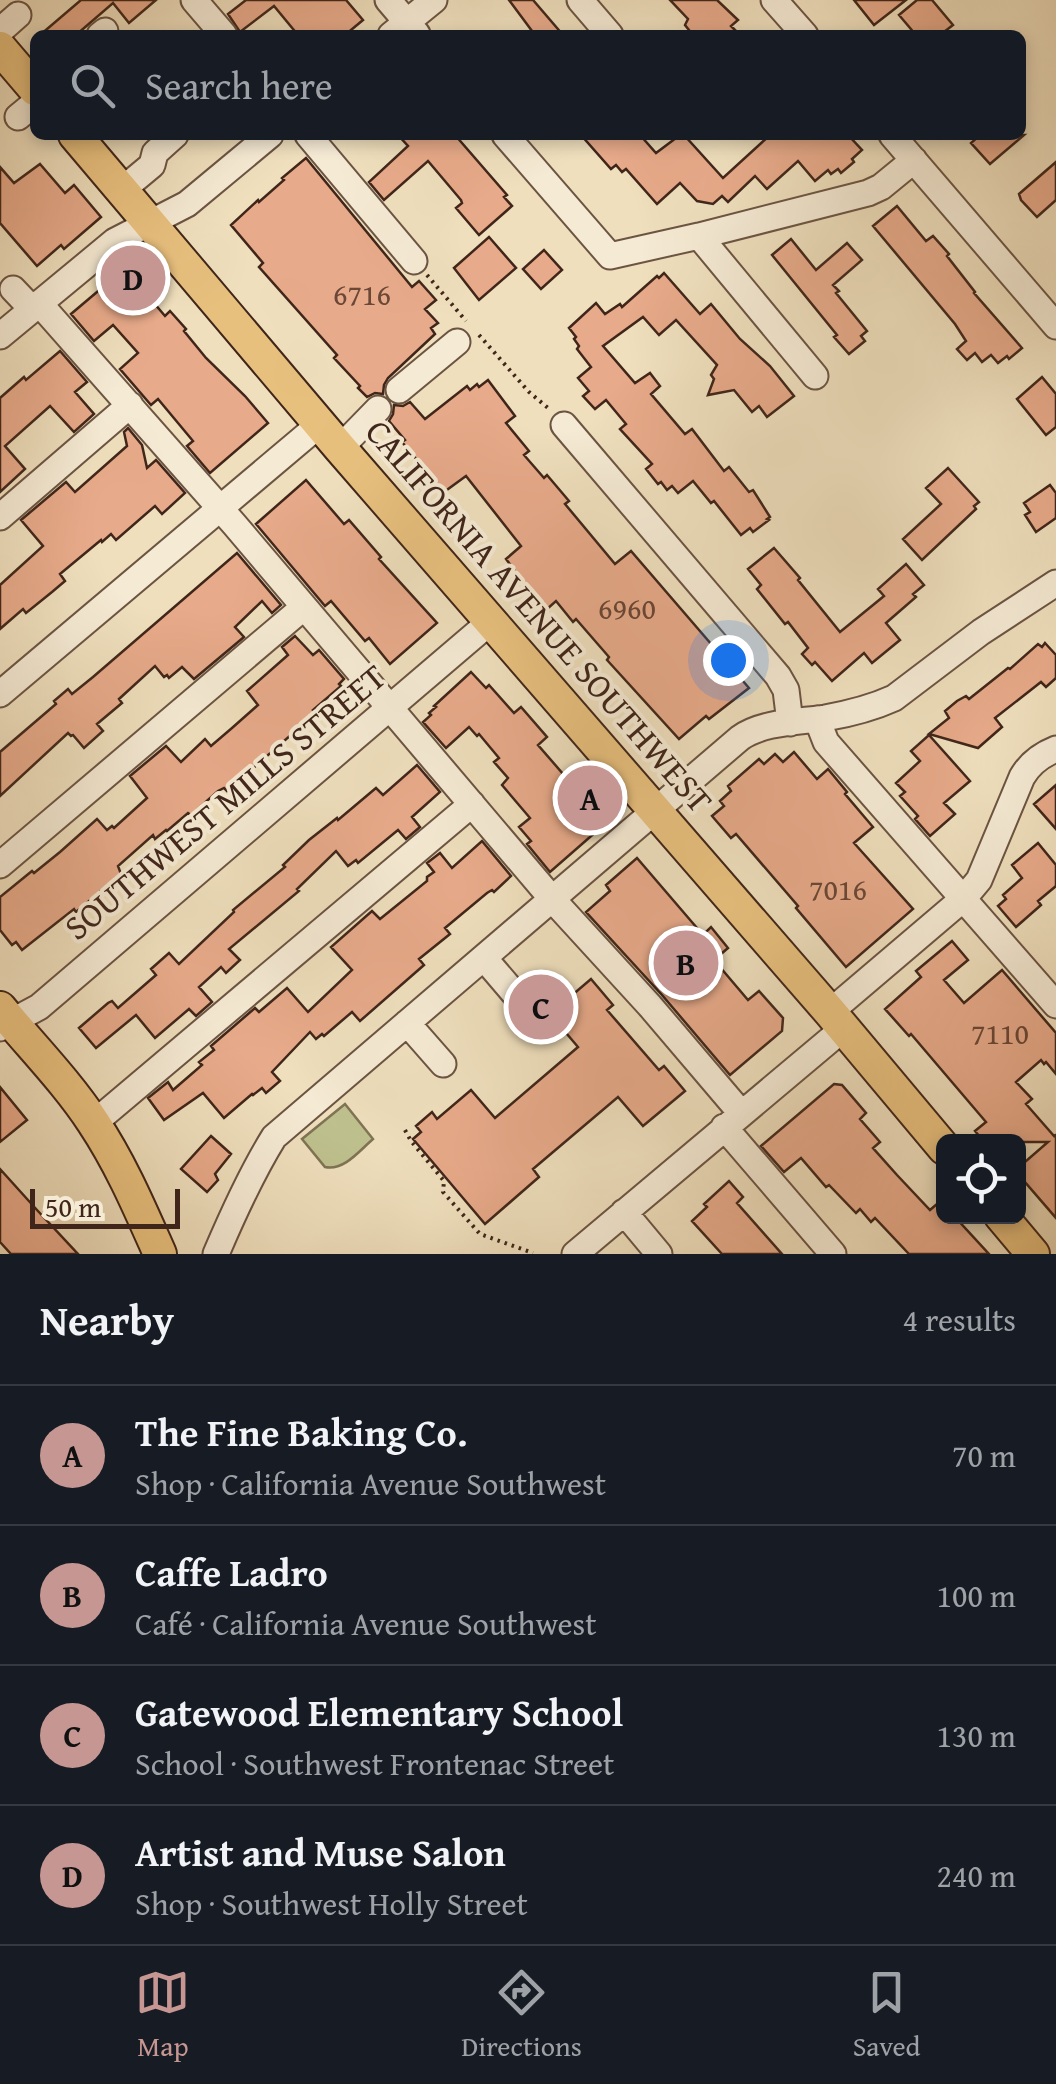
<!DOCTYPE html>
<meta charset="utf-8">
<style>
body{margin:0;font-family:"Gentium Book Plus",serif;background:#20242c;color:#f1f3f6}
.controls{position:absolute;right:30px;bottom:30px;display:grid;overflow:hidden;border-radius:15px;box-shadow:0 5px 15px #0003}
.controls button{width:90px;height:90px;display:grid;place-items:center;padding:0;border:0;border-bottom:2px solid #363941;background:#171b24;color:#f1f3f6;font:50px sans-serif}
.scale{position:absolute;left:30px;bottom:25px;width:150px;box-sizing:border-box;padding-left:10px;border:5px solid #40261a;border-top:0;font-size:28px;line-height:35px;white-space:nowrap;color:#40261a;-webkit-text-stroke:8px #f5ead4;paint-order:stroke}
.you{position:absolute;left:728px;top:660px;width:35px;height:35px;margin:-25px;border:8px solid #fff;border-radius:50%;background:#1a73e8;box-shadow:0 0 0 15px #1a73e833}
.badge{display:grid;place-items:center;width:65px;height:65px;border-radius:50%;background:#c59692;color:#111;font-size:32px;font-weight:700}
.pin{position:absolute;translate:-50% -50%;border:5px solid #fff;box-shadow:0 2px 10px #0006}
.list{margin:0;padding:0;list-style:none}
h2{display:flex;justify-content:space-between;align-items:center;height:130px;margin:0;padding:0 40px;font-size:42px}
h2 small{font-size:32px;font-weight:400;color:#9ea1a6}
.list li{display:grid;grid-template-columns:65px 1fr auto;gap:30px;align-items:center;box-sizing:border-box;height:140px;padding:0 40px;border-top:2px solid #363941}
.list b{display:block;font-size:38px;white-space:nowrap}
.list p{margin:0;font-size:32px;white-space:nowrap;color:#9ea1a6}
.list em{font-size:32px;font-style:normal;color:#9ea1a6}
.icon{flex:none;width:55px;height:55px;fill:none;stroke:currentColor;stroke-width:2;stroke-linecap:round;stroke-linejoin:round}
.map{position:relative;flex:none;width:1056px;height:1254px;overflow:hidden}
.search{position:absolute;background:#171b24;box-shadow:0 5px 15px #0003;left:30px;right:30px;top:30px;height:110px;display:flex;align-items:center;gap:25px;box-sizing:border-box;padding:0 35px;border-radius:15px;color:#9ea1a6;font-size:38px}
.sheet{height:690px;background:#171b24}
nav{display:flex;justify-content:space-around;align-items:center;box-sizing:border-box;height:140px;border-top:2px solid #363941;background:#171b24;font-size:28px;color:#9ea1a6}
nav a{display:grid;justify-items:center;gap:5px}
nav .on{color:#c59692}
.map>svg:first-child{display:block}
.green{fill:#bec18e;stroke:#7f7454;stroke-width:2.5}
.building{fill:#e7aa8a;stroke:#40261a;stroke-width:2.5}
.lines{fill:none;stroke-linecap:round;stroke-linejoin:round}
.minor-casing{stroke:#6c5443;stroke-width:29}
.major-casing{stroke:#40261a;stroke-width:36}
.path{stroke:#40261a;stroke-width:4;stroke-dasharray:2.5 5;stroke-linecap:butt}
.minor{stroke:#f5ead4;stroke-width:25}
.major{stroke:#e8c07e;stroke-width:32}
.labels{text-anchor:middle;stroke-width:8;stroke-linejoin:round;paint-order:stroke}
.number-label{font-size:30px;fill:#6a4736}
.street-label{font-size:35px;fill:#40261a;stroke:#f5ead4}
</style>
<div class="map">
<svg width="1056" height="1254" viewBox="0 0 1056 1254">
<rect width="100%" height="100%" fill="#efdfbd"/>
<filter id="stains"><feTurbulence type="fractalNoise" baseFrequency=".002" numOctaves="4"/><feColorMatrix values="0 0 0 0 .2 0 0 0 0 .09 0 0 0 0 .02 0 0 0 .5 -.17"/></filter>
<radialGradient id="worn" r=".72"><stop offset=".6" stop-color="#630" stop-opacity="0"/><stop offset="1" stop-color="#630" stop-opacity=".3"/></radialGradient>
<path class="green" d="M 345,1104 L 373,1139 C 359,1151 344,1171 325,1167 L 302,1139 Z"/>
<path class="building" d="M 81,0 L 156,0 L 129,23 L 113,3 L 76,35 L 40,35 Z
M 246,0 L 346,0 L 363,20 L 345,35 L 298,35 L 274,6 L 240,32 L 228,14 Z
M 509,0 L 533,0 L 563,35 L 535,35 Z
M 670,0 L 717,0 L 738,20 L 731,26 L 740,35 L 693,35 L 685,25 L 688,19 Z
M 854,0 L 906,0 L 874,25 Z
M 917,0 L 932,0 L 953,25 L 940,35 L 916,35 L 899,15 Z
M 398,135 L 455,135 L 507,195 L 504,197 L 512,206 L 479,235 L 456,208 L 462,203 L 461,200 L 428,161 L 384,200 L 369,182 L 408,146 Z
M 581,135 L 640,135 L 656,153 L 680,135 L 684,135 L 723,178 L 770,135 L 848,135 L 862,150 L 852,159 L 854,162 L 841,173 L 838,169 L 831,174 L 828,170 L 815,181 L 798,161 L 767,189 L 755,176 L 728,202 L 722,196 L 713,204 L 697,201 L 680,183 L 657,204 L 626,169 L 622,172 L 616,165 L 611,169 Z
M 980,135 L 1024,135 L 990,164 L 971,143 Z
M 306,158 L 412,287 L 419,281 L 436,300 L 425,309 L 438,323 L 431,328 L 435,334 L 388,378 L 384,385 L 383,394 L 375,393 L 367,397 L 358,388 L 360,386 L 334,358 L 337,355 L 259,267 L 263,263 L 231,225 L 258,200 L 259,202 L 284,180 L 282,178 Z
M 1056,162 L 1056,200 L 1037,217 L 1021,200 L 1019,194 Z
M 40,164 L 65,193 L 74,185 L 101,217 L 64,249 L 61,245 L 37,266 L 0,223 L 0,167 L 14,183 Z
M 897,206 L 926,241 L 933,236 L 949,254 L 947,256 L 975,292 L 974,293 L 1022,348 L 1009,359 L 1007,356 L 998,363 L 991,355 L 982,362 L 975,353 L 967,360 L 957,349 L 966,341 L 955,324 L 873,226 Z
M 489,237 L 516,268 L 479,300 L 454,268 Z
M 791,239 L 816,270 L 847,243 L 862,260 L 833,285 L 839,291 L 836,293 L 867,331 L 861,336 L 865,341 L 849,354 L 834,337 L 837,335 L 772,255 Z
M 544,250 L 562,270 L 541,289 L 523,269 Z
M 136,259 L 154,280 L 143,290 L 165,316 L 170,311 L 186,329 L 184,331 L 206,358 L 245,396 L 268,423 L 210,473 L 187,446 L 193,441 L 158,399 L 151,405 L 120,369 L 138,353 L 113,325 L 94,341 L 71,314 Z
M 664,273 L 700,314 L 711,304 L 740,339 L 770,366 L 794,396 L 767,417 L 759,406 L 752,412 L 734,390 L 708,395 L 714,379 L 711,375 L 717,365 L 676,320 L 659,335 L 643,317 L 603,346 L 635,383 L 650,373 L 660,386 L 651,394 L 685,434 L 692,429 L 724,471 L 729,467 L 749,492 L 753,490 L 770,517 L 767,519 L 769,520 L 753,532 L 750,528 L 741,535 L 714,501 L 711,503 L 693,481 L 678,493 L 672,486 L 667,490 L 661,482 L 658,484 L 646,469 L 652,464 L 620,429 L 626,424 L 606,400 L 595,409 L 583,396 L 589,391 L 578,378 L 591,367 L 577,349 L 579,346 L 574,339 L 576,337 L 569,328 L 596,303 L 605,314 L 620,304 L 622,307 L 657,276 L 659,278 Z
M 60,351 L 87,382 L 75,392 L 94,414 L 74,432 L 50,406 L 5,446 L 25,469 L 0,492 L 0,398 L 24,377 L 26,380 Z
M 1042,377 L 1056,394 L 1056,427 L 1046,435 L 1017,399 Z
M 488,380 L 515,416 L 506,423 L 529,451 L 524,455 L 544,478 L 547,475 L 569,501 L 565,504 L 615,564 L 631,551 L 749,688 L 709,719 L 706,716 L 679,739 L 607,660 L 609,657 L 576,619 L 573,622 L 556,601 L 546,610 L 529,590 L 506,559 L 521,546 L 466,476 L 444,492 L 402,442 L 405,440 L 389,421 L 393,414 L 394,405 L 403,406 L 410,402 L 425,419 L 467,386 L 470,390 L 477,384 L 479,387 Z
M 128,428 L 142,445 L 147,468 L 156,460 L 185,493 L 162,514 L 155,506 L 116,540 L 111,534 L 102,542 L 101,540 L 60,574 L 65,581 L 52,592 L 26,613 L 23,609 L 0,629 L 0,585 L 43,546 L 21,520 L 66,482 L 75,492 L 127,446 L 124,432 Z
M 948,468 L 979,502 L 974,506 L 976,509 L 922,560 L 903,539 L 941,504 L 926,488 Z
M 306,480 L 344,524 L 349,520 L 381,557 L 379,559 L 437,623 L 390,664 L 369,638 L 365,641 L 331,601 L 325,606 L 256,524 Z
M 1050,485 L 1056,493 L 1056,518 L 1036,532 L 1025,515 L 1030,512 L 1024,503 Z
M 774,548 L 800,578 L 798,580 L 840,632 L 884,596 L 878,589 L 906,564 L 924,585 L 913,594 L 916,597 L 886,623 L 900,640 L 872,663 L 864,653 L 832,681 L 815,662 L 812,665 L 802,654 L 808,648 L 788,622 L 785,624 L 757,589 L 761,585 L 748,569 Z
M 237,553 L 281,605 L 272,613 L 262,601 L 235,627 L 244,637 L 194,679 L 182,667 L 169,678 L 167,675 L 164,677 L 155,666 L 119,699 L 122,703 L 97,724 L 103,731 L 84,748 L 73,735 L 71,736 L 68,733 L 0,796 L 0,752 L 56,704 L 54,701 L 68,689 L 72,694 L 93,677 Z
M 295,636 L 313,655 L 319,650 L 344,679 L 339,684 L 341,686 L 313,710 L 316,713 L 227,791 L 224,788 L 218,791 L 191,815 L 188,813 L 167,831 L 166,830 L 155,839 L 153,835 L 118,866 L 121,874 L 76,912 L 74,909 L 22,950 L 16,942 L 12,945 L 0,930 L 0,897 L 32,871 L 34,873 L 60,852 L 97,819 L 107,830 L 112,826 L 114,828 L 147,798 L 130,776 L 166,746 L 181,762 L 205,739 L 211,746 L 232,728 L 258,705 L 247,691 L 288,655 L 282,647 Z
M 1045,643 L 1056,655 L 1056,678 L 1046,687 L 1041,682 L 995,718 L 1002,727 L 978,748 L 929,734 L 949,718 L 945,711 L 957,701 L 966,696 L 969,699 L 1008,668 L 1010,669 L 1038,644 L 1042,647 Z
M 471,672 L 486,688 L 489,685 L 514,713 L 521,707 L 547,737 L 538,745 L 570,782 L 579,774 L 614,816 L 550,872 L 527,844 L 531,841 L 519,827 L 530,818 L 502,785 L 508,778 L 494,762 L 499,758 L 479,734 L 477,736 L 469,727 L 446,748 L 423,722 L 431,715 L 429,713 L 436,707 L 434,706 Z
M 929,735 L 970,781 L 944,803 L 955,814 L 930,836 L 915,819 L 918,816 L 900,796 L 905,792 L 896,783 L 920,761 L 911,751 Z
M 794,752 L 817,779 L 828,769 L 847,792 L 845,794 L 873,827 L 854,843 L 913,909 L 846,967 L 796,908 L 798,906 L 736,834 L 731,838 L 712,816 L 724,806 L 720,801 L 731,791 L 728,786 L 759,759 L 764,764 L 775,754 L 783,762 Z
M 417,765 L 440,792 L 412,817 L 420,827 L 406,839 L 398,830 L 358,863 L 356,860 L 348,866 L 336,851 L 297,889 L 299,891 L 229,949 L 240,960 L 226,973 L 221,967 L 199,987 L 212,1002 L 196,1016 L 189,1009 L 155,1038 L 136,1015 L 96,1048 L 79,1028 L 108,1003 L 112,1001 L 118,1008 L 156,975 L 151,969 L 169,953 L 179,964 L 234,912 L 233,910 L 285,867 L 283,865 L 309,840 L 337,818 L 338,820 L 376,788 L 383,795 Z
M 1056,785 L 1056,829 L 1034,804 Z
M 482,841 L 511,876 L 494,892 L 492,890 L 487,893 L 445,928 L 450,934 L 419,959 L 424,965 L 360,1021 L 352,1012 L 324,1036 L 322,1034 L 316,1039 L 310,1032 L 272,1072 L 280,1081 L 266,1093 L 262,1088 L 253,1095 L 252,1094 L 224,1118 L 203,1093 L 164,1120 L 148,1098 L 168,1082 L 173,1090 L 202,1065 L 199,1062 L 214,1050 L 211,1046 L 255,1008 L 259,1012 L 287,988 L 308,1012 L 352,970 L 331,947 L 372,911 L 380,919 L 427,881 L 427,877 L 434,872 L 427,863 L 440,853 L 452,868 Z
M 1038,843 L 1056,865 L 1056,886 L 1038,901 L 1041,905 L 1016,927 L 998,906 L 1006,899 L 1003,895 L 1022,878 L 1012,865 Z
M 637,858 L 703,935 L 711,927 L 728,948 L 714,960 L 748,1000 L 759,991 L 783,1018 L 782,1031 L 730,1075 L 662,995 L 586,912 L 610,891 L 606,885 Z
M 952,941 L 968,960 L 944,980 L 964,1003 L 1002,970 L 1056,1033 L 1056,1074 L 1046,1062 L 1044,1064 L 1041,1060 L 1016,1082 L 1032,1099 L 1026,1104 L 1054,1136 L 1056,1135 L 1056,1218 L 1018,1174 L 1018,1168 L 1048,1142 L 984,1142 L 975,1131 L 986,1122 L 911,1034 L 909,1036 L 885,1009 L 921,977 L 916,971 Z
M 591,979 L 613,1005 L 607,1010 L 659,1070 L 664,1066 L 685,1091 L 643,1126 L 618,1097 L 533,1169 L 539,1177 L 485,1224 L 413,1139 L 421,1132 L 416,1126 L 432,1112 L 437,1119 L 471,1090 L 495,1118 L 578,1047 L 550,1014 Z
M 834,1084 L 842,1085 L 866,1113 L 860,1119 L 880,1142 L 873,1148 L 897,1175 L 930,1210 L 944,1198 L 944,1216 L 954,1216 L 989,1254 L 909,1254 L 875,1218 L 871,1222 L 860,1209 L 856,1213 L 829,1185 L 826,1187 L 801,1158 L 784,1172 L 761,1146 Z
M 0,1087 L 27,1120 L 0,1142 Z
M 211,1136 L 231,1154 L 215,1174 L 218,1180 L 207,1192 L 181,1169 Z
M 0,1169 L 37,1210 L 78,1254 L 11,1254 L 0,1242 Z
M 729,1181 L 743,1197 L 737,1203 L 782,1254 L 722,1254 L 692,1221 L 707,1207 L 704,1204 Z"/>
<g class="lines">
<defs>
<path id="minor" d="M 194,0 L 224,35
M 388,0 L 417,34
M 580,0 L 610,35
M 774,0 L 805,35
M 0,31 L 18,15
M 100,35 L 105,31
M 391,35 L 434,0
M 18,117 L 35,103
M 308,135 L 414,261
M 505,135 L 610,256 L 699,236 L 868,193 L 881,187 L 914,160
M 892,135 L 1056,326
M 122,190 L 152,165 L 155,153 L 175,135
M 699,236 L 815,376
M 13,289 L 32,309
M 39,303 L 234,524 L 553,900 L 650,1006 L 741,1113
M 0,336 L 115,241 L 187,204 L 270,135
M 399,390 L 457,342
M 564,425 L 778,676 L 786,690 L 790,723
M 340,448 L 378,409
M 0,517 L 130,405
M 0,694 L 320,424
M 817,719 L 826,742 L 1056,1005
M 0,865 L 304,607
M 484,958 L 519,999
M 830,1012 L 964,898 L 979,880 L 1022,777 C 1030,763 1041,755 1056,749
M 407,1023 L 443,1064
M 0,1028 L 39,1007 L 490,622
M 94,1123 L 472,804
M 724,1127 L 833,1254
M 624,1212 L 659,1254
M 216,1254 C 233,1214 251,1174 274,1137 L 740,738 C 762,722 798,722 825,718 C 848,714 872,708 894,698 L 981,632 L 1056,583
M 575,1254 L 844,1028"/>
<path id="major" d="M 0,48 L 35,89
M 75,135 L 340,448 L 830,1012 L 944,1148
M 0,1008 C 31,1046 66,1081 93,1122 C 121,1164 140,1209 160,1254
M 1001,1216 L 1033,1254"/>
</defs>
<use href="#minor" class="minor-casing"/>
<use href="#major" class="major-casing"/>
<path class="path" d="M 427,275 L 466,321
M 479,335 L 529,392 L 548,408
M 405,1130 L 411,1141 L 444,1181 L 443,1192 L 480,1234 L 533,1253"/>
<use href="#minor" class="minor"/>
<use href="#major" class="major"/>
</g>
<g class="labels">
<g class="number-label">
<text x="362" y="305">6716</text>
<text x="627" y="619">6960</text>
<text x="838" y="900">7016</text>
<text x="1000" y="1044">7110</text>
</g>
<g class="street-label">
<text transform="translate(539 616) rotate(49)" y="12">CALIFORNIA AVENUE SOUTHWEST</text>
<text transform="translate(225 802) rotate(-40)" y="12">SOUTHWEST MILLS STREET</text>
</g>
</g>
<rect width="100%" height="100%" filter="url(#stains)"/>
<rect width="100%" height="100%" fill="url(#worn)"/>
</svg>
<div class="controls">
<button><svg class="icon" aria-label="locate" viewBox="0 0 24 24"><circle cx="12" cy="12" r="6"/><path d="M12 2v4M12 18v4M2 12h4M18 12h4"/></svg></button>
</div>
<div class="scale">50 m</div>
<div class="you"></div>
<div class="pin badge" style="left:590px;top:798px">A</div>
<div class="pin badge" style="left:686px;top:963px">B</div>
<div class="pin badge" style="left:541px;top:1007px">C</div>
<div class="pin badge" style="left:133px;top:278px">D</div>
<div class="search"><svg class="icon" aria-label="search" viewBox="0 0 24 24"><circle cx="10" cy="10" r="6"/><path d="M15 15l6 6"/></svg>Search here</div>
</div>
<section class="sheet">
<h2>Nearby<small>4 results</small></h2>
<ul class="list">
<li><span class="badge">A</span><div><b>The Fine Baking Co.</b><p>Shop · California Avenue Southwest</p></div><em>70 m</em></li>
<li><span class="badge">B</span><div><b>Caffe Ladro</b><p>Café · California Avenue Southwest</p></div><em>100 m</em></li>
<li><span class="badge">C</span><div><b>Gatewood Elementary School</b><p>School · Southwest Frontenac Street</p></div><em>130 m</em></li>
<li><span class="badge">D</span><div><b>Artist and Muse Salon</b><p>Shop · Southwest Holly Street</p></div><em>240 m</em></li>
</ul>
</section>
<nav>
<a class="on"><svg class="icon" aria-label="map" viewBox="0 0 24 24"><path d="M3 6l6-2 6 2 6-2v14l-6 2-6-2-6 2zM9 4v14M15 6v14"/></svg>Map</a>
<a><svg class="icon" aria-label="directions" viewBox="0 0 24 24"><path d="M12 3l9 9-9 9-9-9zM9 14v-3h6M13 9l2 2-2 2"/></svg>Directions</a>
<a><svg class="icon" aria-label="saved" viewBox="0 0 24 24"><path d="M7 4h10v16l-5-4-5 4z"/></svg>Saved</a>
</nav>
